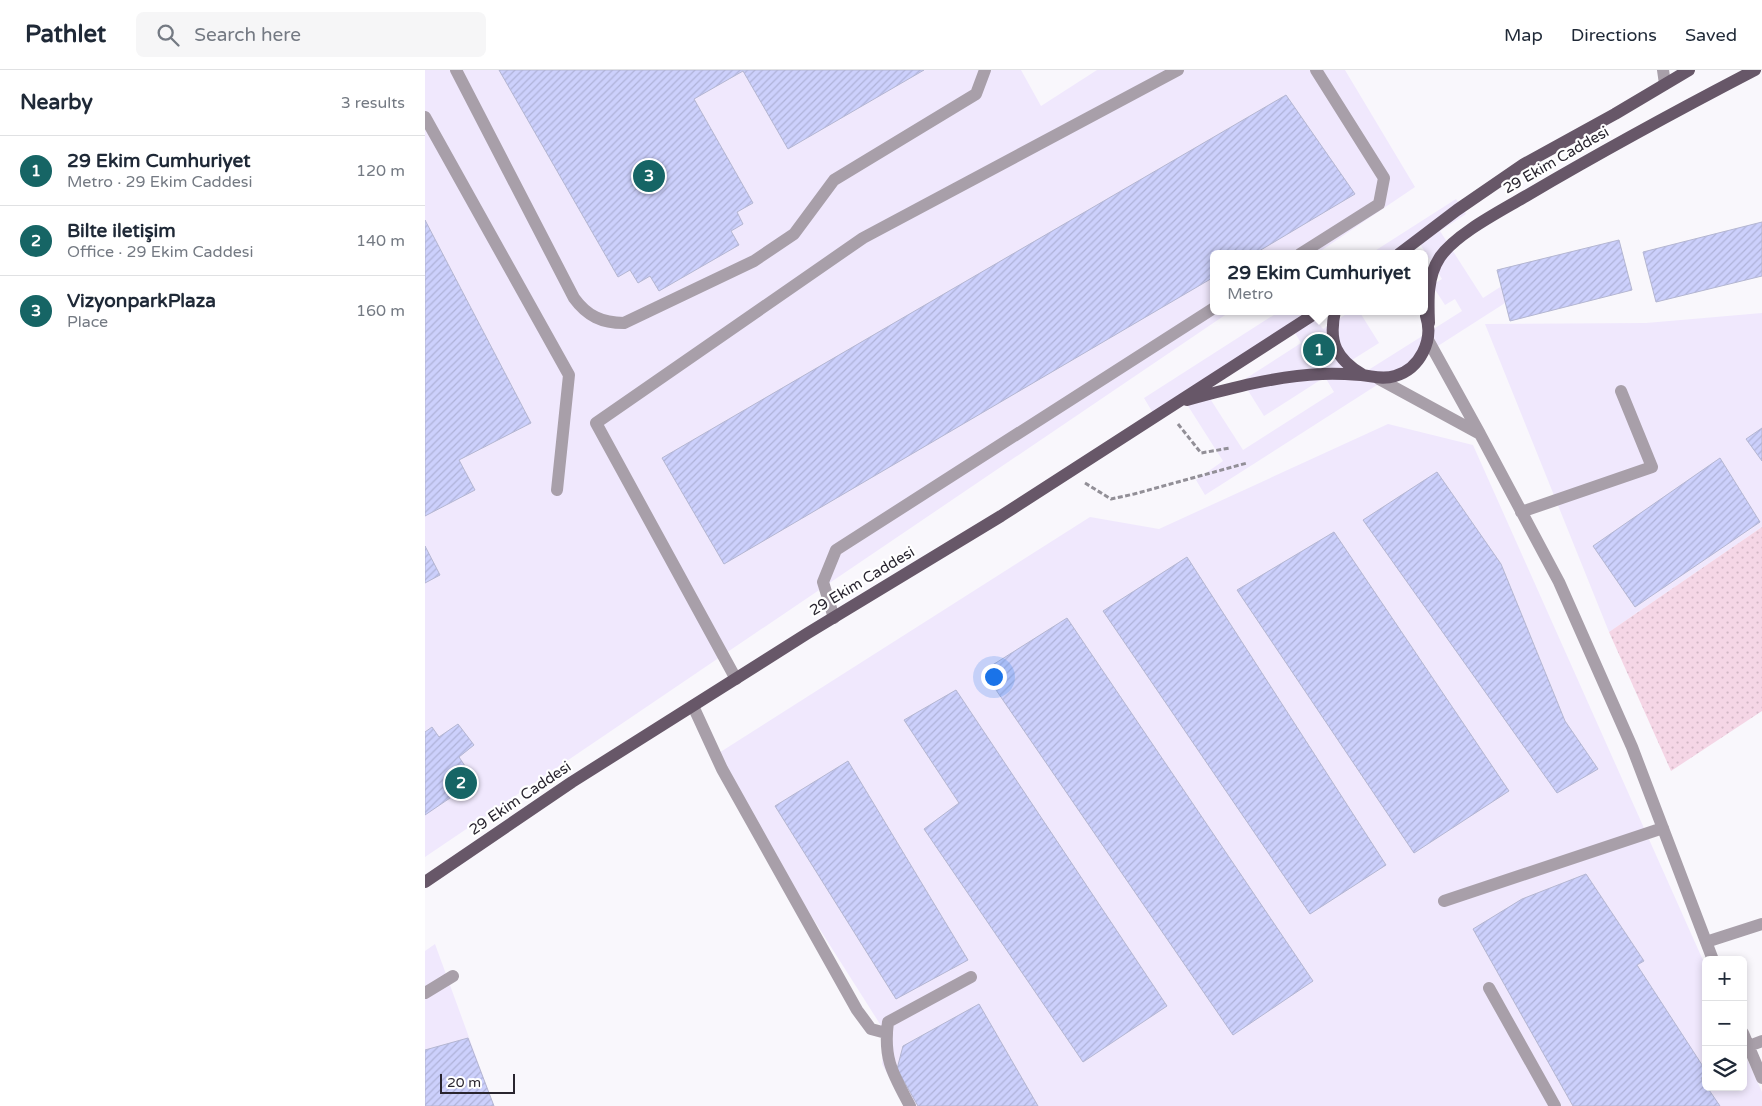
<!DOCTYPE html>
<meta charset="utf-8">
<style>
body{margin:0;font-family:"Varela Round",sans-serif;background:#f6f6f7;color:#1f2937}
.controls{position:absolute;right:15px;bottom:15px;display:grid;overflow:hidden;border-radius:8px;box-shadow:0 2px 8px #0003}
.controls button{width:45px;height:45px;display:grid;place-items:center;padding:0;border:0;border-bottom:1px solid #e0e1e3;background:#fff;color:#1f2937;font:25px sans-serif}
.scale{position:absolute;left:15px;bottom:12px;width:75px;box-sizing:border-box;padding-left:5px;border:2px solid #29252f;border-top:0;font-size:14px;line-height:18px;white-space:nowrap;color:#29252f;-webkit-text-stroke:4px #fff;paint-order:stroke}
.you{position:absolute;left:568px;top:606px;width:18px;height:18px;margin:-12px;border:4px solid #fff;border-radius:50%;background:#1a73e8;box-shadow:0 0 0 8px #1a73e833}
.badge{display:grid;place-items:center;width:32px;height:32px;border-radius:50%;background:#166565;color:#fff;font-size:16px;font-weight:700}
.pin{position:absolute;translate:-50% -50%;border:2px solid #fff;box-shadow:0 1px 5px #0006}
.popup{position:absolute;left:785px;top:180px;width:218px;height:65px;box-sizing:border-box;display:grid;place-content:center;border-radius:8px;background:#fff;filter:drop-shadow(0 1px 4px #0005);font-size:16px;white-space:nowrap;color:#747a83}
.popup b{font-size:19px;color:#1f2937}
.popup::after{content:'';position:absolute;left:50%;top:100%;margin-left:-10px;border:10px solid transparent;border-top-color:#fff}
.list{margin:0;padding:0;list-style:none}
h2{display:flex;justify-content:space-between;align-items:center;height:65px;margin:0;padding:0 20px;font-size:21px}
h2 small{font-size:16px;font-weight:400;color:#747a83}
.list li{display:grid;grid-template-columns:32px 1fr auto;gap:15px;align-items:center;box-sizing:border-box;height:70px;padding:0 20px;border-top:1px solid #e0e1e3}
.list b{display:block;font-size:19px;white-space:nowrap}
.list p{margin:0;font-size:16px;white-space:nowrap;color:#747a83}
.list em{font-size:16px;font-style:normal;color:#747a83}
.icon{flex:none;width:28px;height:28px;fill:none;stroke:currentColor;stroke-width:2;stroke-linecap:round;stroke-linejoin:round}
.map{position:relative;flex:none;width:1337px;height:1036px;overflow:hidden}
header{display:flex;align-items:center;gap:30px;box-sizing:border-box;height:70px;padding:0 25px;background:#fff;border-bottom:1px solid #e0e1e3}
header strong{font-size:24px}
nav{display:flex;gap:28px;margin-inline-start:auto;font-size:18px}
.search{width:350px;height:45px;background:#f6f6f7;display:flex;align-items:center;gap:12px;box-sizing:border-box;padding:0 18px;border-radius:8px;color:#747a83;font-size:19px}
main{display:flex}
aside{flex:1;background:#fff}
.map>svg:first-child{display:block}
.built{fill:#f0e8fd;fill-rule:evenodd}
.park{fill:url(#park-dots)}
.building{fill:url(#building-hatch);stroke:#b4b6d1}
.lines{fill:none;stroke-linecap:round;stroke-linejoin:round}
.path{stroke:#928f97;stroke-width:3;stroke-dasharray:5 2.5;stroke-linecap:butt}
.minor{stroke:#a89fa9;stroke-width:12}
.major{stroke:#675768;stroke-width:12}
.labels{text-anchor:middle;stroke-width:4.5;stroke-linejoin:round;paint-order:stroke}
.street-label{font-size:15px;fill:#29252f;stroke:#fff}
</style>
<header>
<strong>Pathlet</strong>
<div class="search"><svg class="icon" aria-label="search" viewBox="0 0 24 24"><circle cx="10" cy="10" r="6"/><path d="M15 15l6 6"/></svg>Search here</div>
<nav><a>Map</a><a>Directions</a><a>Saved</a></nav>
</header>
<main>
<aside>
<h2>Nearby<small>3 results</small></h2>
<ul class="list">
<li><span class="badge">1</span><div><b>29 Ekim Cumhuriyet</b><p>Metro · 29 Ekim Caddesi</p></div><em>120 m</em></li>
<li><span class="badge">2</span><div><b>Bilte iletişim</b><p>Office · 29 Ekim Caddesi</p></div><em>140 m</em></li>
<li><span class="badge">3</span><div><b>VizyonparkPlaza</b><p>Place</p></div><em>160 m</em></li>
</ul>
</aside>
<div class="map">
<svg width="1337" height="1036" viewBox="0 0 1337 1036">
<defs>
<pattern id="park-dots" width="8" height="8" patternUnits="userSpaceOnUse" patternTransform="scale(1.25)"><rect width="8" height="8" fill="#f5d6e6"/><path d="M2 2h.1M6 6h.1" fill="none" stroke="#d2b8c6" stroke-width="1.8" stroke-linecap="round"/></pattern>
<pattern id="building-hatch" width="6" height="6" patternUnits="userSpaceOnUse" patternTransform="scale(1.25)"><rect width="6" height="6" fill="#ccd0fc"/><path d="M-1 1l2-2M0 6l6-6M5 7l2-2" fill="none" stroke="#afb2d8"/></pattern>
</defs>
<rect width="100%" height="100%" fill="#f9f7fc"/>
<path class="built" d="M 0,0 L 596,0 L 616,36 L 672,0 L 920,0 L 990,117 L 891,184 L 789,184 L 789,241 L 806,241 L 0,787 Z
M 1031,129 L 1041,144 L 1015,161 L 1058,228 L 1083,212 L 1091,226 L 780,425 L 771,410 L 798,391 L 756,325 L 728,343 L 719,328 L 855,241 L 890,241 L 887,244 L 898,259 L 926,241 L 934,241 L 954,273 L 919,295 L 929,309 L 1037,241 L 1030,229 L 1020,235 L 1007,215 L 1017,209 L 995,174 L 980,184 L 945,184 ZM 866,256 L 876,273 L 817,311 L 839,346 L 900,307 L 909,322 L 818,380 L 775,313 Z
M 1337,243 L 1337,457 L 1184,562 L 1060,254 L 1221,253 Z
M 963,354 L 1048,375 L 1281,897 L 1281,1017 L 1318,1017 L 1318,980 L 1337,1022 L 1337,1036 L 480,1036 L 457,994 L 460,962 L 286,688 L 665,447 L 734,459 Z
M 10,874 L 69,1036 L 0,1036 L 0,881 Z"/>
<path class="park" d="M 1337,457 L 1337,641 L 1246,701 L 1184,562 Z"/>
<path class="building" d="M 74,0 L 499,0 L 363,79 L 318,1 L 269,29 L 328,133 L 312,142 L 318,154 L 306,161 L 314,175 L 234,221 L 225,206 L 213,213 L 205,200 L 193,207 Z
M 861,25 L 930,124 L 829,184 L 789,184 L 789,207 L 299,494 L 237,388 Z
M 0,150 L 106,353 L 34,390 L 50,420 L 0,446 Z
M 1337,152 L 1337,206 L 1231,232 L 1218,182 Z
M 1194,170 L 1207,220 L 1085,251 L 1072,200 Z
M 1337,358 L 1337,391 L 1321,369 Z
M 1295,388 L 1335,452 L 1210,537 L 1168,476 Z
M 1012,402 L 1076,494 L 1140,651 L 1173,699 L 1132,723 L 938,450 Z
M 909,462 L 1084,721 L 989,783 L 812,520 Z
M 0,476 L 15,505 L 0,513 Z
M 762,487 L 961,795 L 885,844 L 678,541 Z
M 642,548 L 888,911 L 808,965 L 558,601 Z
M 531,620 L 742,936 L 658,992 L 499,759 L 534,733 L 479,650 Z
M 33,654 L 49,675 L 34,687 L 50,711 L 0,745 L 0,662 L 7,657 L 14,667 Z
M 423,691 L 543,890 L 471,929 L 350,736 Z
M 1161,804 L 1219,891 L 1212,895 L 1281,1001 L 1281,1006 L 1276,1008 L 1281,1017 L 1282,1017 L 1295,1036 L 1148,1036 L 1048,859 L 1097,829 Z
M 554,934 L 613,1036 L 493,1036 L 472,999 L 478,976 Z
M 43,968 L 69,1036 L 0,1036 L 0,980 Z"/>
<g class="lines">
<path class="path" d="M 753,354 L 776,383 L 805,378
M 660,413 L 686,429 L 709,424 L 822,393"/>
<path class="minor" d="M 31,0 L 149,228 C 162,246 177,253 199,253 L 329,191 L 369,164 L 409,110 L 551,24 L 560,0
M 1238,0 L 1240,14
M 0,47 L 144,305 L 132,420
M 875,184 L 954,134 L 959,108 L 891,0
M 954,309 L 1055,364 L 1003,270
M 1055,364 L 1134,512 L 1207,677 L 1288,890
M 1096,442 L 1227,397 L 1196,321
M 409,548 L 398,512 L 411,480 L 789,238
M 311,609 L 171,353 L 438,168 L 753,0
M 268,636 L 297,699 L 432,940 L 446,959 L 461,963
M 1019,831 L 1238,758
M 1281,872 L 1337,854
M 1064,918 L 1130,1036
M 0,923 L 28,906
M 1318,963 L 1337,1008
M 1324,976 L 1337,971
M 485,1036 C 468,1004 458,989 463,952 L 546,907"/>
<path class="major" d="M 974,184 L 1032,140 L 1099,94 L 1190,44 L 1264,0
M 910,241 C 903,272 911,289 938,305
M 1004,253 C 1003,230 1002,207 1015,187 C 1032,163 1076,141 1101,126 C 1176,82 1253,40 1330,0
M 762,330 C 806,318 851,306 897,304 C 910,303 923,304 936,305 C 948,306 957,310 970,306 C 995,299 1009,270 1001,246
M 0,812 L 147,712 L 383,563 L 576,446 L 894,241"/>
</g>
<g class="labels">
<g class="street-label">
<text transform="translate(1131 90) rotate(-30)" y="5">29 Ekim Caddesi</text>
<text transform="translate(437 511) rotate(-31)" y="5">29 Ekim Caddesi</text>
<text transform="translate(95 728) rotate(-34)" y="5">29 Ekim Caddesi</text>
</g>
</g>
</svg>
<div class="controls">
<button>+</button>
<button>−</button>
<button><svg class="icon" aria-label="layers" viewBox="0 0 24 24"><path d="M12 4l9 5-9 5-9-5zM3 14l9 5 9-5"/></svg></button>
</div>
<div class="scale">20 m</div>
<div class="you"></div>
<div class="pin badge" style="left:894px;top:280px">1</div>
<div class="popup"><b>29 Ekim Cumhuriyet</b>Metro</div>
<div class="pin badge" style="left:36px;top:713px">2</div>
<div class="pin badge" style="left:224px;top:106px">3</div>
</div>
</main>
